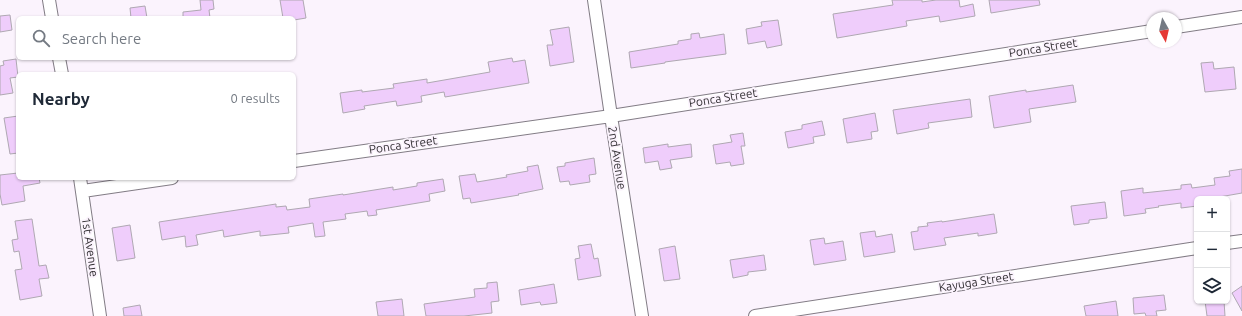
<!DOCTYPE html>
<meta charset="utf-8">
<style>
body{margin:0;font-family:Ubuntu,sans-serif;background:#f6f6f7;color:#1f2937}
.controls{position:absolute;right:12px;bottom:12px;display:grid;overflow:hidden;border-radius:6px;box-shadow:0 1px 3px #0004}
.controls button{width:36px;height:36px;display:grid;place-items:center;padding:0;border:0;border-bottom:1px solid #e0e1e3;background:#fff;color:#1f2937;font:20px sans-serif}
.compass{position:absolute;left:1146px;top:12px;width:36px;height:36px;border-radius:50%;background:#fff;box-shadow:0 1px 3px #0004;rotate:172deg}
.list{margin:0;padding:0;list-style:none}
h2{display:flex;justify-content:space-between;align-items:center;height:52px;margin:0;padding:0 16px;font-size:17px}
h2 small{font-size:13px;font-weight:400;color:#747a83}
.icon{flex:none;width:22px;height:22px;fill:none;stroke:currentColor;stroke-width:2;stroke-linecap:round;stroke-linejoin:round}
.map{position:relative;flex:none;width:1242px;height:316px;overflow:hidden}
.search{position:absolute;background:#fff;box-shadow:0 1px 3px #0004;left:16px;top:16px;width:280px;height:44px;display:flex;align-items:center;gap:10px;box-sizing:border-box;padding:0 14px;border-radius:6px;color:#747a83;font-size:15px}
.panel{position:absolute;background:#fff;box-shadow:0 1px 3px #0004;left:16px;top:72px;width:280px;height:108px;border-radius:6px}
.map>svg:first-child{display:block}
.building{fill:#efcdfb;stroke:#afa8b2}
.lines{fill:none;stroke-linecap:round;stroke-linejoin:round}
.minor-casing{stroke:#827c85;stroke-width:14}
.minor{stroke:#fff;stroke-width:12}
.labels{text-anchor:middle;stroke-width:3.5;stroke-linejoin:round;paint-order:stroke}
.street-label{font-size:12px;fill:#353236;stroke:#fbf3fd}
</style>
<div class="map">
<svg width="1242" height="316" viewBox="0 0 1242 316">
<rect width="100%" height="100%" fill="#fbf3fd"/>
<path class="building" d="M 200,0 L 213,0 L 214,9 L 209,10 L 210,18 L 183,18 L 183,12 L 201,10 Z
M 280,0 L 303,0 L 306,18 L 294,20 L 294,18 L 283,18 Z
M 892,0 L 922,0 L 922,2 L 936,0 L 959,0 L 960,7 L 973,4 L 975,16 L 940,22 L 939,16 L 906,21 L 907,26 L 837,38 L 833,14 L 893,5 Z
M 989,0 L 1039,0 L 1040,5 L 991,13 Z
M 145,6 L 147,18 L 131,18 L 130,8 Z
M 10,15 L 12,30 L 0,32 L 0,16 Z
M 778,20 L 782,45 L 767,48 L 765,41 L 748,44 L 746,29 L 762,26 L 761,22 Z
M 569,27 L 574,62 L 550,66 L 547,45 L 553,45 L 550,30 Z
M 699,33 L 700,38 L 724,34 L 726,54 L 665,62 L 665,63 L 631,68 L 629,52 L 678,44 L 678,41 L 691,39 L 691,34 Z
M 512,58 L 513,62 L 525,60 L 529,83 L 445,97 L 444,92 L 421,96 L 422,102 L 397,106 L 396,101 L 364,106 L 365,109 L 343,113 L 340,93 L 362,90 L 362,92 L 394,88 L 393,84 L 427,79 L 427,83 L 490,72 L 488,62 Z
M 16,59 L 18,77 L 10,78 L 13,93 L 0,95 L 0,66 L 4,65 L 3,61 Z
M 1213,62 L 1214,69 L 1234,67 L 1236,89 L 1205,92 L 1201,63 Z
M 1073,85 L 1076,102 L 1029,109 L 1031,122 L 994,128 L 989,96 L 1026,90 L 1026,92 Z
M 970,99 L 972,117 L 928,123 L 929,128 L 897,134 L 893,110 Z
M 875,113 L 878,131 L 871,132 L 872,139 L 847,143 L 843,119 Z
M 18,116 L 18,153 L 10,154 L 4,118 Z
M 822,121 L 825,135 L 813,137 L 814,143 L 788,148 L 785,132 L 802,129 L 802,125 Z
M 743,133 L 745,146 L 741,146 L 744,164 L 731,166 L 730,162 L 716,164 L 713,145 L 732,142 L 730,135 Z
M 668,144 L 668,147 L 691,144 L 692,157 L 670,160 L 672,168 L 660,170 L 658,161 L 645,163 L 643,148 Z
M 594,158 L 596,174 L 589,175 L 590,182 L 570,185 L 569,181 L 560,182 L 557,167 L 565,166 L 565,163 Z
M 538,165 L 543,189 L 518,194 L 519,195 L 471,203 L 470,198 L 463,199 L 459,176 L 475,174 L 477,182 L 507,177 L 506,175 L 528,171 L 527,167 Z
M 1242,169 L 1242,193 L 1208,199 L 1197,199 L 1197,206 L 1181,208 L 1181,203 L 1158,206 L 1159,207 L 1145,209 L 1146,213 L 1124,216 L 1121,191 L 1143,188 L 1143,193 L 1181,189 L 1181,185 L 1191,184 L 1192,188 L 1215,185 L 1214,178 L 1230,176 L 1229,171 Z
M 18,173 L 18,178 L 39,178 L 40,183 L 23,186 L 25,201 L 2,205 L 0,194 L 0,175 Z
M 443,179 L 445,191 L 429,194 L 430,201 L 376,210 L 377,215 L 368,216 L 367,211 L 345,214 L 346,219 L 323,222 L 325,236 L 315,237 L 313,223 L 288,227 L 289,233 L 260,236 L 260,231 L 224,237 L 223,230 L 196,235 L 198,245 L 186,247 L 185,236 L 162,240 L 159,222 L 276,204 L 276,207 L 286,206 L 287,210 L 310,207 L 309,199 L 343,194 L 343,195 L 393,187 L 393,190 L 417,186 L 417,183 Z
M 1105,202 L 1107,218 L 1089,220 L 1089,223 L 1074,225 L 1071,206 Z
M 994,214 L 997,233 L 978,236 L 978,233 L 944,238 L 946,245 L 914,250 L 911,232 L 918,231 L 918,227 L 928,226 L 927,223 L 942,221 L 942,222 Z
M 32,219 L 39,266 L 46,265 L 49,278 L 39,279 L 42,296 L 20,300 L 15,270 L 22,269 L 19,251 L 14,252 L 12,240 L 18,239 L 15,221 Z
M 130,225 L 135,258 L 117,261 L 112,228 Z
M 875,231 L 876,237 L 892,234 L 895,252 L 864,257 L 860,233 Z
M 824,238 L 825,244 L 843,241 L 846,260 L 814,265 L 810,240 Z
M 591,244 L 594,259 L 598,258 L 601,276 L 578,280 L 575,259 L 580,258 L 578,246 Z
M 675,246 L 680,279 L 664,281 L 659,249 Z
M 764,255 L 766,270 L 748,272 L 748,275 L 733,278 L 730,260 Z
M 497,282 L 499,301 L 491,302 L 492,313 L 464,316 L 426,316 L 424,304 L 475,297 L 474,289 L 487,288 L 487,283 Z
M 554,284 L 557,303 L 541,305 L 540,302 L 521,305 L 519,290 Z
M 1242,286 L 1242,311 L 1232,293 Z
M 1164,295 L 1166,310 L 1156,311 L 1157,316 L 1146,316 L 1145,313 L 1134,314 L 1133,298 Z
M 402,299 L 404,316 L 378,316 L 376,302 Z
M 1116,301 L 1118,316 L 1086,316 L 1084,306 Z
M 1205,301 L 1224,301 L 1225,316 L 1207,316 Z
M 140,305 L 142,316 L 124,316 L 123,308 Z"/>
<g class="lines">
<defs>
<path id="minor" d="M 49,0 L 52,18
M 594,0 L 611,116 L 642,316
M 1176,27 L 1242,17
M 59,58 L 62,74
M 294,161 L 611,116 L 1152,31
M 80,178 L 100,316
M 83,191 L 172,178
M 1227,243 L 1242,241
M 755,316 L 1197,248"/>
</defs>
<use href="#minor" class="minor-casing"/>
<use href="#minor" class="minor"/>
</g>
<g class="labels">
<g class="street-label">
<text transform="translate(1043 48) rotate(-9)" y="4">Ponca Street</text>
<text transform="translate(723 98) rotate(-9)" y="4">Ponca Street</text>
<text transform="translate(403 145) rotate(-8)" y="4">Ponca Street</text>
<text transform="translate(617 158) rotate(81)" y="4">2nd Avenue</text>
<text transform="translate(90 247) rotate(82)" y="4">1st Avenue</text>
<text transform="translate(976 282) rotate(-9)" y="4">Kayuga Street</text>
</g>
</g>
</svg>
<div class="controls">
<button>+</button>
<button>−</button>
<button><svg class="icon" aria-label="layers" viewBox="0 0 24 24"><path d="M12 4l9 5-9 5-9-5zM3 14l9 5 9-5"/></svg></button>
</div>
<svg class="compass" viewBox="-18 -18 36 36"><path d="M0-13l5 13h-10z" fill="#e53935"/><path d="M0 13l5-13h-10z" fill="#747a83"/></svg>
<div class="search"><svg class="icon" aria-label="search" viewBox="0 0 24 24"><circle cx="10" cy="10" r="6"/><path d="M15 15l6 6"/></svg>Search here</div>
<section class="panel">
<h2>Nearby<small>0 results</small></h2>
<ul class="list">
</ul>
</section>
</div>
